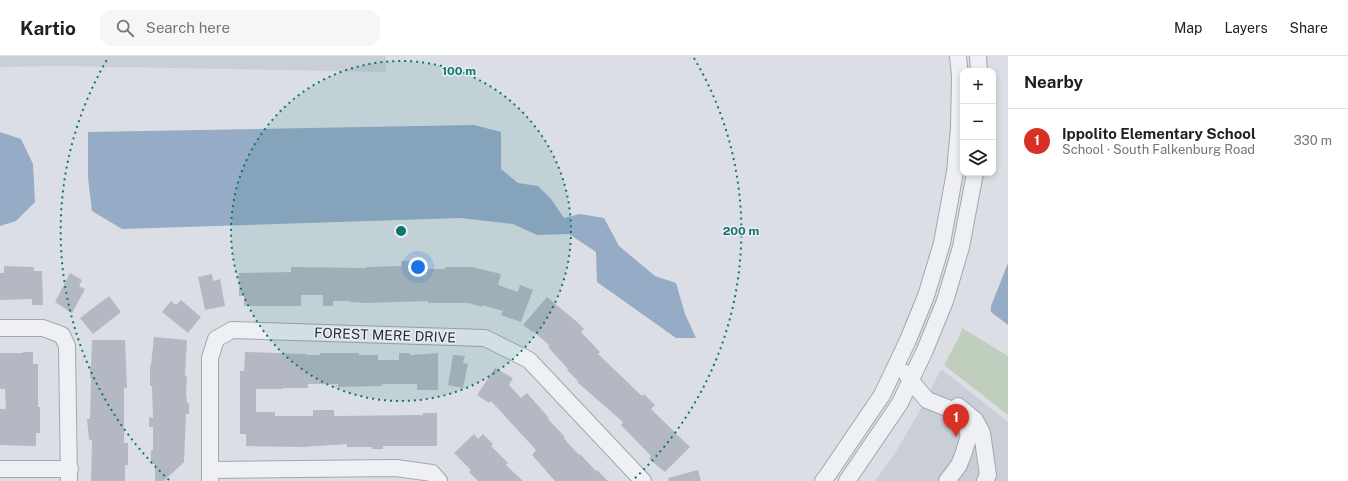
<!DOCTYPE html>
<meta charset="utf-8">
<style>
body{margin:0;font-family:"Public Sans",sans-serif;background:#f6f6f6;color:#202124}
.controls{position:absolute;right:12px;top:12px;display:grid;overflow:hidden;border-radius:8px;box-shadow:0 2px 6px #0003}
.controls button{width:36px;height:36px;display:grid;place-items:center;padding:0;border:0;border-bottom:1px solid #e0e0e0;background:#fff;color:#202124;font:20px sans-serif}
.you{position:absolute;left:418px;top:211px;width:14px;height:14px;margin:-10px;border:3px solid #fff;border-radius:50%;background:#1a73e8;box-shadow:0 0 0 6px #1a73e833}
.badge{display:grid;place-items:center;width:26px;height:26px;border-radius:50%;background:#d93025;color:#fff;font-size:13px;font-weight:700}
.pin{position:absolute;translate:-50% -33px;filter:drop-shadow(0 1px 2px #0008)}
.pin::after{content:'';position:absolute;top:21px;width:14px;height:12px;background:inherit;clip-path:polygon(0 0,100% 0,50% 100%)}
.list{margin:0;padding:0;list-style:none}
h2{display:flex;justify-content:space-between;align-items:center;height:52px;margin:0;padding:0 16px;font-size:17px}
h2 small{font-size:13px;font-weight:400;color:#757577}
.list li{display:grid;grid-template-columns:26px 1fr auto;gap:12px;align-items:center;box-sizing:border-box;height:64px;padding:0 16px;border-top:1px solid #e0e0e0}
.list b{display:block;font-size:15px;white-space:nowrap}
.list p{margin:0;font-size:13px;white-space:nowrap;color:#757577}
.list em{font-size:13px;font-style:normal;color:#757577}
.icon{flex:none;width:22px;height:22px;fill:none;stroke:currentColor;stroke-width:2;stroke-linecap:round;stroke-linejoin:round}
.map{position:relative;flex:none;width:1008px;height:425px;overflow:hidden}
header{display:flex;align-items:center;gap:24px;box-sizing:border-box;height:56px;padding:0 20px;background:#fff;border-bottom:1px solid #e0e0e0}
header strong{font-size:19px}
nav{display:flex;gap:22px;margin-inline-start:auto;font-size:14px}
.search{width:280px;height:36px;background:#f6f6f6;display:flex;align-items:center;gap:10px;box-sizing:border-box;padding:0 14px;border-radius:12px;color:#757577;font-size:15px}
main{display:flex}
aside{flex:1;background:#fff}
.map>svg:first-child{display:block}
.built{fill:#c9ced7}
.green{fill:#c0cfbd}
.water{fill:#96abc6}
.building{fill:#b3b8c2}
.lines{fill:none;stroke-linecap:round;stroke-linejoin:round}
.minor-casing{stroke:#a1a6af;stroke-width:18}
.minor{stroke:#eef0f4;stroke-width:16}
.ring{fill:none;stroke:#0f766e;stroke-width:2;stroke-dasharray:2 4}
.labels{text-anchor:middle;stroke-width:3;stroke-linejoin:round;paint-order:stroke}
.street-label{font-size:14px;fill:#262c3b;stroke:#eaeef3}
.centre{fill:#0f766e;stroke:#eaeef3;stroke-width:2}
.ring-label{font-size:12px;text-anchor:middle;font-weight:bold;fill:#0f766e;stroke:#eaeef3;stroke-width:3;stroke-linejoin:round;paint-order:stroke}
</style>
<header>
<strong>Kartio</strong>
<div class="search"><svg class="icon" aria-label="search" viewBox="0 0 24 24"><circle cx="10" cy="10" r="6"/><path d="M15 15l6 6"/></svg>Search here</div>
<nav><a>Map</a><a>Layers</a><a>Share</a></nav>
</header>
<main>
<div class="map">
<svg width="1008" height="425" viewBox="0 0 1008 425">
<rect width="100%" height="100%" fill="#dbdfe5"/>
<path class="built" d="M 0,0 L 386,0 L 386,16 L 62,10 L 0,11 Z
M 941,313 L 1008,366 L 1008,425 L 875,425 L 895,397 L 918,358 Z"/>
<path class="green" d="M 962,272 L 1008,300 L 1008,359 L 944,309 L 959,281 Z"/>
<path class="water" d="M 474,69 L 501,76 L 501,113 L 518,127 L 538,130 L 551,143 L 564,162 L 580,158 L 604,162 L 619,190 L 655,220 L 676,227 L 685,258 L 696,282 L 676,282 L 597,226 L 596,196 L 569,178 L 537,179 L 513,168 L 461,162 L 122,173 L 92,155 L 88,122 L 88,76 Z
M 0,76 L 21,83 L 33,108 L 35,146 L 16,165 L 0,170 Z
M 1008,207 L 1008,269 L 991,256 L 991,250 Z"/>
<path class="building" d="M 401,205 L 413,205 L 413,213 L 445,213 L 445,211 L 472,211 L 501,218 L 498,229 L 518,236 L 520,229 L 533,234 L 521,266 L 501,259 L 503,255 L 482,249 L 482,251 L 469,247 L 428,247 L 428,245 L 366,247 L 350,246 L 350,245 L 333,245 L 333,250 L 323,250 L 323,239 L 301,239 L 301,250 L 244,250 L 244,240 L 239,240 L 239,217 L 291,216 L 291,211 L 366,212 L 366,211 L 401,210 Z
M 4,210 L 34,211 L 34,215 L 42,215 L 43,249 L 32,249 L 32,243 L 0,244 L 0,217 L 4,217 Z
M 70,217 L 82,224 L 79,230 L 85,233 L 72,257 L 55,246 Z
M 212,218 L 213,225 L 220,223 L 225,250 L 205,254 L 198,221 Z
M 109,240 L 121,256 L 93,278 L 80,262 Z
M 547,241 L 576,265 L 584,273 L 581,276 L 600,296 L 598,298 L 642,340 L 644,338 L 655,349 L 651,353 L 690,391 L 665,416 L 649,403 L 651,400 L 621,369 L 623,366 L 577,326 L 578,325 L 567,314 L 568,313 L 548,291 L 550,290 L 533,275 L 532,276 L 523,269 Z
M 181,244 L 201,261 L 188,277 L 162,256 L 171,245 L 176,249 Z
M 154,281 L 187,284 L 185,320 L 187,320 L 186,336 L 187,347 L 189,347 L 189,358 L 186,358 L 184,406 L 164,425 L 155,425 L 155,408 L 151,408 L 151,394 L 153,394 L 153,371 L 149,371 L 149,361 L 153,362 L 152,330 L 150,330 L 150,309 L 151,309 Z
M 92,284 L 125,284 L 127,332 L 124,332 L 124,387 L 128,387 L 128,409 L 125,409 L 125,425 L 91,425 L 92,384 L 89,384 L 87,363 L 90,363 L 91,322 L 90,322 L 90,311 L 91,311 Z
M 23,296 L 33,296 L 33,308 L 38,308 L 38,351 L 40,351 L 40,377 L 36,377 L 36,390 L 0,389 L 0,353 L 6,353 L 5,333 L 0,333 L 0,297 L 23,297 Z
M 245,296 L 306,298 L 307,299 L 320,299 L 320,297 L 359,297 L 359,299 L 378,299 L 378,304 L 399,304 L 399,297 L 410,297 L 410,299 L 438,297 L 438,334 L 417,334 L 417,328 L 382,328 L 382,330 L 338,331 L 338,328 L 308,328 L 308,332 L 283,332 L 283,333 L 256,333 L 256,356 L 275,356 L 275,360 L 313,360 L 313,354 L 334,354 L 334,360 L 423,359 L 423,357 L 437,357 L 437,390 L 383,390 L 383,393 L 372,393 L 372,391 L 347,391 L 347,388 L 303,391 L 246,390 L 246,378 L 240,378 L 240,315 L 244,315 Z
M 453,299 L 465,300 L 463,307 L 468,308 L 463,332 L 448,329 Z
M 495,312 L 513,322 L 509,329 L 521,342 L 527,337 L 549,362 L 548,363 L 565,381 L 564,382 L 567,386 L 579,399 L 580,398 L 596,415 L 597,414 L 608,425 L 555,425 L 532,399 L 536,394 L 491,345 L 489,347 L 477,339 Z
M 474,378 L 478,383 L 483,378 L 493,388 L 491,390 L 508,407 L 506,409 L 523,425 L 478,425 L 469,416 L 471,414 L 454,397 Z
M 698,414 L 701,425 L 669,425 L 668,422 Z"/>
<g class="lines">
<defs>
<path id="minor" d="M 978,0 L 979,15
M 0,272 L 43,272 L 62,279 L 67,290 L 69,425
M 906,317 L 911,325 L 927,344 L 955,355 L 964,365 L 969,379 L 964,396 L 959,409 L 947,425
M 958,350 L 975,364 L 982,377 L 988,419 L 985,425
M 0,413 L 70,413
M 210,414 L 396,412 L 432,417 L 439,425
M 210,425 L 210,302 L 216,283 L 232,274 L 485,282 L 529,304 L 643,425
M 823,425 L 827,420 L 882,339 L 908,284 L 926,240 L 942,187 L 955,116 L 959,71 L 960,20 L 958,0
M 847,425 L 900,347 L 925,294 L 945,245 L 961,191 L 975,117"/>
</defs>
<use href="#minor" class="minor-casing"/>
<use href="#minor" class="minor"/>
</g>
<circle cx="401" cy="175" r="170" fill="#0f766e" fill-opacity=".12"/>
<g class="ring">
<circle cx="401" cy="175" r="170"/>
<path d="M169 424A340 340 0 0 1 108 2M694 2A340 340 0 0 1 633 424"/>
</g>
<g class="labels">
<g class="street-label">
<text transform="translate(385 279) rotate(2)" y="5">FOREST MERE DRIVE</text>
</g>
</g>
<circle cx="401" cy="175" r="6" class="centre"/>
<g class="ring-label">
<text x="459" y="19">100 m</text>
<text x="741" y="179">200 m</text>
</g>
</svg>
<div class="controls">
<button>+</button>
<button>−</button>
<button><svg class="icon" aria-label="layers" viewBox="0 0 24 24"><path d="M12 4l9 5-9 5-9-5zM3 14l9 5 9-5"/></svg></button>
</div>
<div class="you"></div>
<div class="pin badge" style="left:956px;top:381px">1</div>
</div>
<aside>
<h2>Nearby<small></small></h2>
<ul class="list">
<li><span class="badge">1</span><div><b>Ippolito Elementary School</b><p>School · South Falkenburg Road</p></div><em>330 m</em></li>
</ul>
</aside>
</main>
